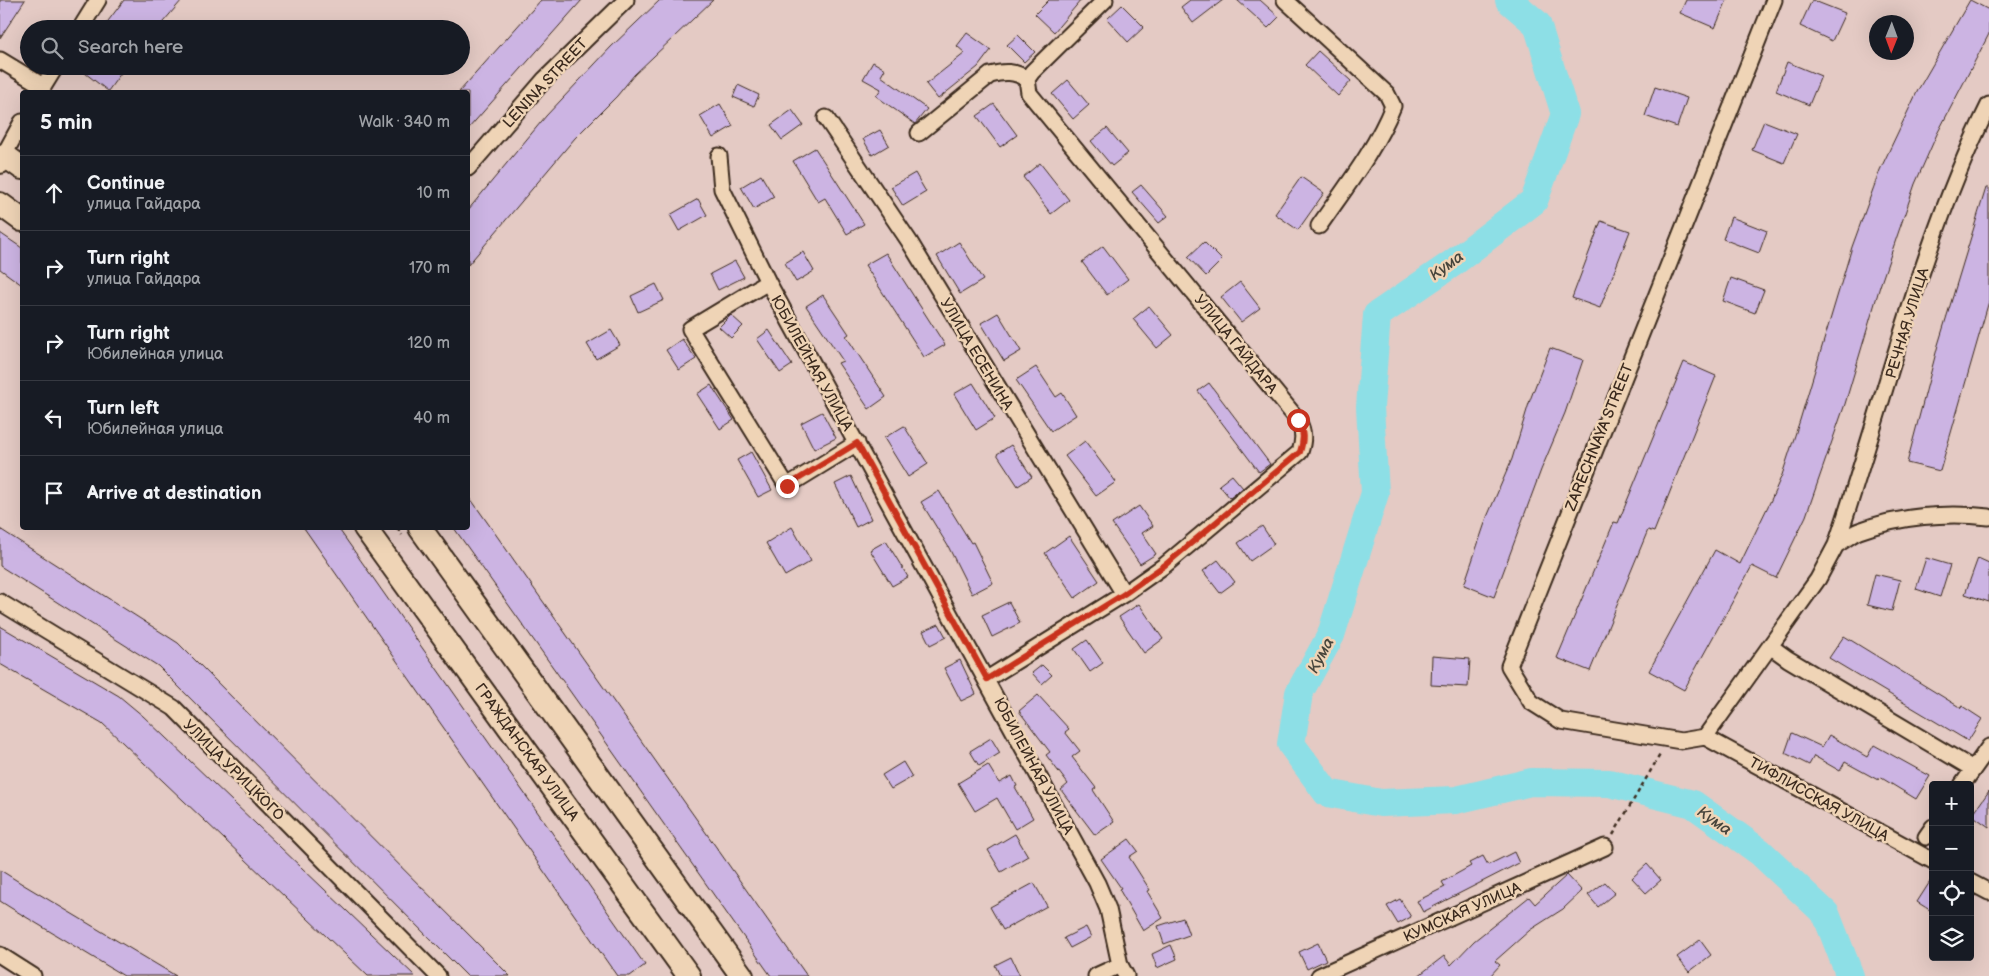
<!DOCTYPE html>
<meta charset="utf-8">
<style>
body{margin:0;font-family:"Balsamiq Sans",sans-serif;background:#242831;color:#f1f3f6}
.controls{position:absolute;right:15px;bottom:15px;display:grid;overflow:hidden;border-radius:5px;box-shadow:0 5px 20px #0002}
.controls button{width:45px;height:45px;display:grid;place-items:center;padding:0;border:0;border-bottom:1px solid #363941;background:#171b24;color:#f1f3f6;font:25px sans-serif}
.compass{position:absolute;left:1869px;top:15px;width:45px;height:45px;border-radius:50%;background:#171b24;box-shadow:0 5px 20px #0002;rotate:181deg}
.stop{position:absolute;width:15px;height:15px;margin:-11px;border:4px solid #c8321e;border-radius:50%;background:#fff}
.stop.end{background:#c8321e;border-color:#fff;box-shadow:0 1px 5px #0008}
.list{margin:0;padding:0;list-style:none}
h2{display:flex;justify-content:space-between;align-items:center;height:65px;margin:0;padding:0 20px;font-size:21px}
h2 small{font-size:16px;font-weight:400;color:#9ea1a6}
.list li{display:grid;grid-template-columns:32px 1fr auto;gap:15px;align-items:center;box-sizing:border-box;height:75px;padding:0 20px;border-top:1px solid #363941}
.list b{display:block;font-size:19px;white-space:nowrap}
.list p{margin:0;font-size:16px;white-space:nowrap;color:#9ea1a6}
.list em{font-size:16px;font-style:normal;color:#9ea1a6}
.icon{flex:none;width:28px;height:28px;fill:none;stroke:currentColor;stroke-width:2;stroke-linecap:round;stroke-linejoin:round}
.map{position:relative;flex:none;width:1989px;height:976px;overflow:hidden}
.search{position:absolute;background:#171b24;box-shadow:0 5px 20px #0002;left:20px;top:20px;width:450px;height:55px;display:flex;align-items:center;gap:12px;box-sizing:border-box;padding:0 18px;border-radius:28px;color:#9ea1a6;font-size:19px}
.panel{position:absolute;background:#171b24;box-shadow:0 5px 20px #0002;left:20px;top:90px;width:450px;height:440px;border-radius:5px}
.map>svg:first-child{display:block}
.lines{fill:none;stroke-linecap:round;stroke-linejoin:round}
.river{stroke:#8ddfe6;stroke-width:28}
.building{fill:#ccb4e3;stroke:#3b2a1e}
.street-casing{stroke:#3b2a1e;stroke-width:19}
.secondary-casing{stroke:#3b2a1e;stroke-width:26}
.path{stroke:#3b2a1e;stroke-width:2.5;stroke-dasharray:4 4;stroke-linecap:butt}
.street{stroke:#efd4b6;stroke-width:15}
.secondary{stroke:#efd4b6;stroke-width:22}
.route{stroke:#c8321e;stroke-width:6}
.labels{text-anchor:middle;stroke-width:5;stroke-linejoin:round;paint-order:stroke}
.street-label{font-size:15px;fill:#3b2a1e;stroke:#efd4b6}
.water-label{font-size:16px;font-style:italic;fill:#47453c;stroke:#efd4b6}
</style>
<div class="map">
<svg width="1989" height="976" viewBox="0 0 1989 976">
<rect width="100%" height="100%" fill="#e4cac4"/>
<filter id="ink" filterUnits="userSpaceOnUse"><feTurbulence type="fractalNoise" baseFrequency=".02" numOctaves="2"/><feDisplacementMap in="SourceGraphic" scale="10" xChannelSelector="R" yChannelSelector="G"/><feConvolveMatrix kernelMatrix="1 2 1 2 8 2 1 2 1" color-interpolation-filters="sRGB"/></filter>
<g filter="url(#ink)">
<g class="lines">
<path class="river" d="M 1509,0 L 1537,24 L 1565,114 L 1534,201 L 1453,263 L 1377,315 L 1370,407 L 1375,493 L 1331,635 L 1299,693 L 1291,744 L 1327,793 L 1381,803 L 1456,800 L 1531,782 L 1609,783 L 1693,804 L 1760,852 L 1826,914 L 1850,976"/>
</g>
<path class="building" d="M 0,0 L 25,0 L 0,38 Z
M 124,0 L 182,0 L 157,29 L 102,29 Z
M 541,0 L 582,0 L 468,129 L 468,92 L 459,92 Z
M 660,0 L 713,0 L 634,75 L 617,96 L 575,138 L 468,265 L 468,210 L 546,116 L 611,47 Z
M 1049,0 L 1081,0 L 1054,32 L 1035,14 Z
M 1190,0 L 1223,0 L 1193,23 L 1181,7 Z
M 1237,0 L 1260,0 L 1279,17 L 1268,28 Z
M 1686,0 L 1727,0 L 1715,28 L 1680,13 Z
M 1812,0 L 1845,13 L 1832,41 L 1800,26 Z
M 1970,0 L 1989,10 L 1989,34 L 1937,134 L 1915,184 L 1880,286 L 1845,404 L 1806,516 L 1776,578 L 1752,566 L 1684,690 L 1649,671 L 1715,550 L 1740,564 L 1771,500 L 1782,475 L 1800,420 L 1852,247 L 1880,170 L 1918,90 Z
M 1122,5 L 1144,27 L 1128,42 L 1107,19 Z
M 967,33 L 991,50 L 978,67 L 938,99 L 926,84 L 965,53 L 957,46 Z
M 1018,35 L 1035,52 L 1024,62 L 1007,45 Z
M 1318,51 L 1351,81 L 1338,96 L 1305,65 Z
M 873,62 L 885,69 L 881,76 L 927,109 L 915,124 L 876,96 L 881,89 L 863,79 Z
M 1787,62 L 1821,76 L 1809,105 L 1776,91 Z
M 76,66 L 126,66 L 108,91 Z
M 1068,80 L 1089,105 L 1073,119 L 1052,94 Z
M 738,85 L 759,95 L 754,106 L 733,97 Z
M 1655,87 L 1687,98 L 1677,127 L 1645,116 Z
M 720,104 L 733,126 L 713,138 L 700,116 Z
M 994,104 L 1017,135 L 1000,147 L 977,116 Z
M 792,110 L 803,125 L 782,140 L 771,125 Z
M 1764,121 L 1797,134 L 1784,163 L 1752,150 Z
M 1107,128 L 1128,153 L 1112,166 L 1091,141 Z
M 880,130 L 889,145 L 872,155 L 863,139 Z
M 815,148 L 864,224 L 847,234 L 825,198 L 818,202 L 793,161 Z
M 1040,163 L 1069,200 L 1051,214 L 1023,177 Z
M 915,173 L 926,192 L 903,206 L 891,187 Z
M 761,175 L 774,197 L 754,209 L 741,187 Z
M 1301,177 L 1324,193 L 1298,230 L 1275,214 Z
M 1141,185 L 1168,216 L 1159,223 L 1132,192 Z
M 1986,188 L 1989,188 L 1989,301 L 1940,471 L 1907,463 L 1938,345 Z
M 698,199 L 707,215 L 679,231 L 670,215 Z
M 1731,217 L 1767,231 L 1759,253 L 1723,239 Z
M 1601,221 L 1630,231 L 1600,308 L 1572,298 Z
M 0,233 L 22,248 L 22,285 L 0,269 Z
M 959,242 L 983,280 L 960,294 L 937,256 Z
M 1204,242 L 1222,260 L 1206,276 L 1188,257 Z
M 1103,246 L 1128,279 L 1107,295 L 1082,262 Z
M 803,252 L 814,271 L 796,282 L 785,263 Z
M 886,253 L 945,345 L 924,357 L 865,265 Z
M 735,261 L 744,277 L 718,290 L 710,274 Z
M 1731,278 L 1764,290 L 1755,313 L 1723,301 Z
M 1240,282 L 1260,308 L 1241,322 L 1221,297 Z
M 656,284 L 664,300 L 638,312 L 631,296 Z
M 823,295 L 849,334 L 846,336 L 886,397 L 869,409 L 838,363 L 843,361 L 806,306 Z
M 1149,306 L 1173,335 L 1157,348 L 1133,319 Z
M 998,313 L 1021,351 L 1004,361 L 981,323 Z
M 731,315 L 743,326 L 731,338 L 719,327 Z
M 611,330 L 620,345 L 596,359 L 587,344 Z
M 769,330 L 792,365 L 780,373 L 757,339 Z
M 682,339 L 696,359 L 679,370 L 666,350 Z
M 1550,348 L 1583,360 L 1565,413 L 1541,470 L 1494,597 L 1464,585 L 1487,517 L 1512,459 L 1530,400 Z
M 1684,362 L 1716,376 L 1654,532 L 1648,530 L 1590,671 L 1557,658 L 1614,522 L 1618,523 Z
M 1036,367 L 1056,397 L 1062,393 L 1076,415 L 1051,431 L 1016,380 Z
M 973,383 L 995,418 L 976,430 L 954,394 Z
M 1209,383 L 1270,464 L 1259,472 L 1198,391 Z
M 711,385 L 734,420 L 720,429 L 697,394 Z
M 822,412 L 836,438 L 814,449 L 801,423 Z
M 904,426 L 928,464 L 908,477 L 884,438 Z
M 1085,441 L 1116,482 L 1096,496 L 1065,456 Z
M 1011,445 L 1032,477 L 1018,486 L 997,454 Z
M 751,452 L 772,490 L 758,497 L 737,460 Z
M 1232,475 L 1243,488 L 1230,498 L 1219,485 Z
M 851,476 L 871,519 L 856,527 L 835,484 Z
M 939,491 L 971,543 L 973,542 L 993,583 L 972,594 L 948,546 L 921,502 Z
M 468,495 L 733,871 L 807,976 L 771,976 L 579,704 L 454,528 L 468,528 Z
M 1139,506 L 1153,526 L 1142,533 L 1156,554 L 1140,564 L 1112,524 Z
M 1262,526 L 1274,544 L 1250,561 L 1238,543 Z
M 792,527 L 811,561 L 785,576 L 766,543 Z
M 304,528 L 338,528 L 645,965 L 630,976 L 617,976 Z
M 0,529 L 178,643 L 510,976 L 467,976 L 158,666 L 0,566 Z
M 1069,536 L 1099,581 L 1075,598 L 1045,553 Z
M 886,541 L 908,577 L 892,586 L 870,550 Z
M 1926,558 L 1950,565 L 1940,597 L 1916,589 Z
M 1978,558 L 1989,563 L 1989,602 L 1965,594 Z
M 1218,560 L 1235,582 L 1220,593 L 1203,571 Z
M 1875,574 L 1900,580 L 1892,611 L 1867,605 Z
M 1009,602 L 1020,623 L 992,637 L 982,615 Z
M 1139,604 L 1163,639 L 1144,653 L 1119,617 Z
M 939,624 L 946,637 L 930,645 L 923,631 Z
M 0,626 L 119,696 L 143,716 L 415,976 L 368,976 L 102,723 L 0,664 Z
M 1844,636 L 1961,708 L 1962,706 L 1982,719 L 1968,741 L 1829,658 Z
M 1087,640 L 1103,663 L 1090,672 L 1074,649 Z
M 1432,656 L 1470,659 L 1468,687 L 1431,685 Z
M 960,660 L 976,694 L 961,701 L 944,668 Z
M 1042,665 L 1052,675 L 1042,684 L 1032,673 Z
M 1038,695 L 1069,729 L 1065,732 L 1080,751 L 1072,757 L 1096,788 L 1093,790 L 1114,822 L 1095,835 L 1061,790 L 1068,784 L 1046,755 L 1050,752 L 1019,711 Z
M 1792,733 L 1822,747 L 1829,735 L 1867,757 L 1874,745 L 1930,776 L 1916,799 L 1880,777 L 1878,780 L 1845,762 L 1840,771 L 1814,756 L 1809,765 L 1785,753 Z
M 991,738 L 1000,753 L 979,766 L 970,751 Z
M 903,762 L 912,777 L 891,789 L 882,775 Z
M 988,765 L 999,783 L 1012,776 L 1017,786 L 1015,787 L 1033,818 L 1015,829 L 997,798 L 975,811 L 958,783 Z
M 1989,791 L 1989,827 L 1972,815 Z
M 1015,834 L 1028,856 L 1001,872 L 988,850 Z
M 1129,839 L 1138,851 L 1129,857 L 1150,890 L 1147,891 L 1163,918 L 1143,931 L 1119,889 L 1121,888 L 1101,859 Z
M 1514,852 L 1519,863 L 1423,912 L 1417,901 L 1445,887 L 1442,882 L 1471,866 L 1469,863 L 1483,856 L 1488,865 Z
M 1647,864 L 1661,880 L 1646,893 L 1632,878 Z
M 0,870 L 24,885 L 176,976 L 124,976 L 11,908 L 0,901 Z
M 1567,875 L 1582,891 L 1563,909 L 1530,930 L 1495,961 L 1500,965 L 1490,976 L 1418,976 L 1444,956 L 1451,965 L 1474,941 L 1529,897 L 1535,904 Z
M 1933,877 L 1933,912 L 1917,902 Z
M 1605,882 L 1615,893 L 1598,907 L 1588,895 Z
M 1034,883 L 1047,906 L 1003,930 L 990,907 Z
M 1400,899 L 1411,917 L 1398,924 L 1387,906 Z
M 1183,918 L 1189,935 L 1164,944 L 1158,926 Z
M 1086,927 L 1091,937 L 1070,948 L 1064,938 Z
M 1700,940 L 1711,955 L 1689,972 L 1677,957 Z
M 1318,943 L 1326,960 L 1307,969 L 1299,952 Z
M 1171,945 L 1177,959 L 1157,968 L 1152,954 Z
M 1011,957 L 1020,976 L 1000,976 L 995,965 Z"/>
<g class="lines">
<defs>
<path id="street" d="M 1285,0 L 1387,94 L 1393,106 C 1376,149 1345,188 1319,226
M 80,29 L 98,0
M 0,60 L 43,86
M 40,92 L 56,66
M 826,118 L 909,241 L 1124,594
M 919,133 L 990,75 C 1004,71 1015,71 1027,79
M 4,155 L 22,122
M 719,156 L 722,189 L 768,282 L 1097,883 L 1108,909 L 1120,965 L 1126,976
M 468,168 L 545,79 L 626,0
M 768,282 L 690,329 L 787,486 L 857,443
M 1836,545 C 1844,541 1851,534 1859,531 C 1899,516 1947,512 1989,517
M 0,602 L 174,708 L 438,976
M 1770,646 L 1788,659 L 1973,769
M 987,679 L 1124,594 L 1165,565 L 1300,452 C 1304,440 1304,432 1298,420 L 1029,93 L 1027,79 L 1032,72 L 1105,0
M 1705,737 L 1681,741 L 1561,721 L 1531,702 L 1509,666 L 1774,0
M 1705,737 L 1818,579 L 1836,545 C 1885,400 1921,242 1989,105
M 1705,737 L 1933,861
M 1962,785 L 1989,747
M 1926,837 L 1933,827
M 1970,882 L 1989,892
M 0,955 L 33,976
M 1096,976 L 1120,965
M 1319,976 L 1605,847"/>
<path id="secondary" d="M 0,162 L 4,155 L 22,168
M 0,204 L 22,220
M 365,528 L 689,976
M 420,528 L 742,976"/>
</defs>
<use href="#street" class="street-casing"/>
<use href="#secondary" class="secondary-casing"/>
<path class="path" d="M 397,528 L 402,535
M 1613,835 L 1661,753"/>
<use href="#street" class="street"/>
<use href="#secondary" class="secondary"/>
</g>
</g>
<g class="lines" filter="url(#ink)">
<path class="route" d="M 787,486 L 857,443 L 987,679 L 1124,594 L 1165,565 L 1300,452 C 1304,440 1304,432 1298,420"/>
</g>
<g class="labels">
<g class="street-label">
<text transform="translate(545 83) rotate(-47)" y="5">LENINA STREET</text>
<text transform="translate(1907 323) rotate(-73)" y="5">РЕЧНАЯ УЛИЦА</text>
<text transform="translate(1236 344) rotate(51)" y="5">УЛИЦА ГАЙДАРА</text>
<text transform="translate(977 354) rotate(59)" y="5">УЛИЦА ЕСЕНИНА</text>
<text transform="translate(812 363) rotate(61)" y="5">ЮБИЛЕЙНАЯ УЛИЦА</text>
<text transform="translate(1599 437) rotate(-68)" y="5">ZARECHNAYA STREET</text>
<text transform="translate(527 752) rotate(54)" y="5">ГРАЖДАНСКАЯ УЛИЦА</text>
<text transform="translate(1034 766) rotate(62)" y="5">ЮБИЛЕЙНАЯ УЛИЦА</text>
<text transform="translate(234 770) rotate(45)" y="5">УЛИЦА УРИЦКОГО</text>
<text transform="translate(1819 799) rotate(29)" y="5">ТИФЛИССКАЯ УЛИЦА</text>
<text transform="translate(1462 912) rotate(-24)" y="5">КУМСКАЯ УЛИЦА</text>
</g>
<g class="water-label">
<text transform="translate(1446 265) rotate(-36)" y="6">Кума</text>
<text transform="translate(1320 655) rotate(-62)" y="6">Кума</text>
<text transform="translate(1715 820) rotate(35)" y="6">Кума</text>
</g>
</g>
</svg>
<div class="controls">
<button>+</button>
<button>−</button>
<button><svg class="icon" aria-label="locate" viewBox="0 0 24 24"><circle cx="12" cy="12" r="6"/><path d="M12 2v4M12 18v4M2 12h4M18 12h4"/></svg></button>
<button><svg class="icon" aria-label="layers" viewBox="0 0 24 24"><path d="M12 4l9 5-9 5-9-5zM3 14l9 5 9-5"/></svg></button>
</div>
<svg class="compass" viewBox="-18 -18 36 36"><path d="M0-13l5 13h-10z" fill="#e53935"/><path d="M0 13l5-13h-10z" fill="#9ea1a6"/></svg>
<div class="stop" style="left:1298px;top:420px"></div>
<div class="stop end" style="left:787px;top:486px"></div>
<div class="search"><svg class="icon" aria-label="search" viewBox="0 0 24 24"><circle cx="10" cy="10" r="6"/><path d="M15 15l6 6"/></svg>Search here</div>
<section class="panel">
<h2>5 min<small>Walk · 340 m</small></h2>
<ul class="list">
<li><svg class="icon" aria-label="ahead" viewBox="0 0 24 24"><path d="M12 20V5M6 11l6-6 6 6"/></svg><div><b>Continue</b><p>улица Гайдара</p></div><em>10 m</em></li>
<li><svg class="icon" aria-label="right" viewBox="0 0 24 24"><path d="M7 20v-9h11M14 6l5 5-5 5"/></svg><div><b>Turn right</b><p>улица Гайдара</p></div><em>170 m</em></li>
<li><svg class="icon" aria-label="right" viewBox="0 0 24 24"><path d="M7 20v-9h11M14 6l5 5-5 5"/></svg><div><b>Turn right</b><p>Юбилейная улица</p></div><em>120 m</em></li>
<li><svg class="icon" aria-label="left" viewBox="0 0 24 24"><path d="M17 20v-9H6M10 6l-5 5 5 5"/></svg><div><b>Turn left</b><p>Юбилейная улица</p></div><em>40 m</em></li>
<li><svg class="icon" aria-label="arrive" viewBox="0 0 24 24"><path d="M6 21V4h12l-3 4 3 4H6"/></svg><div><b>Arrive at destination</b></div></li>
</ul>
</section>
</div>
